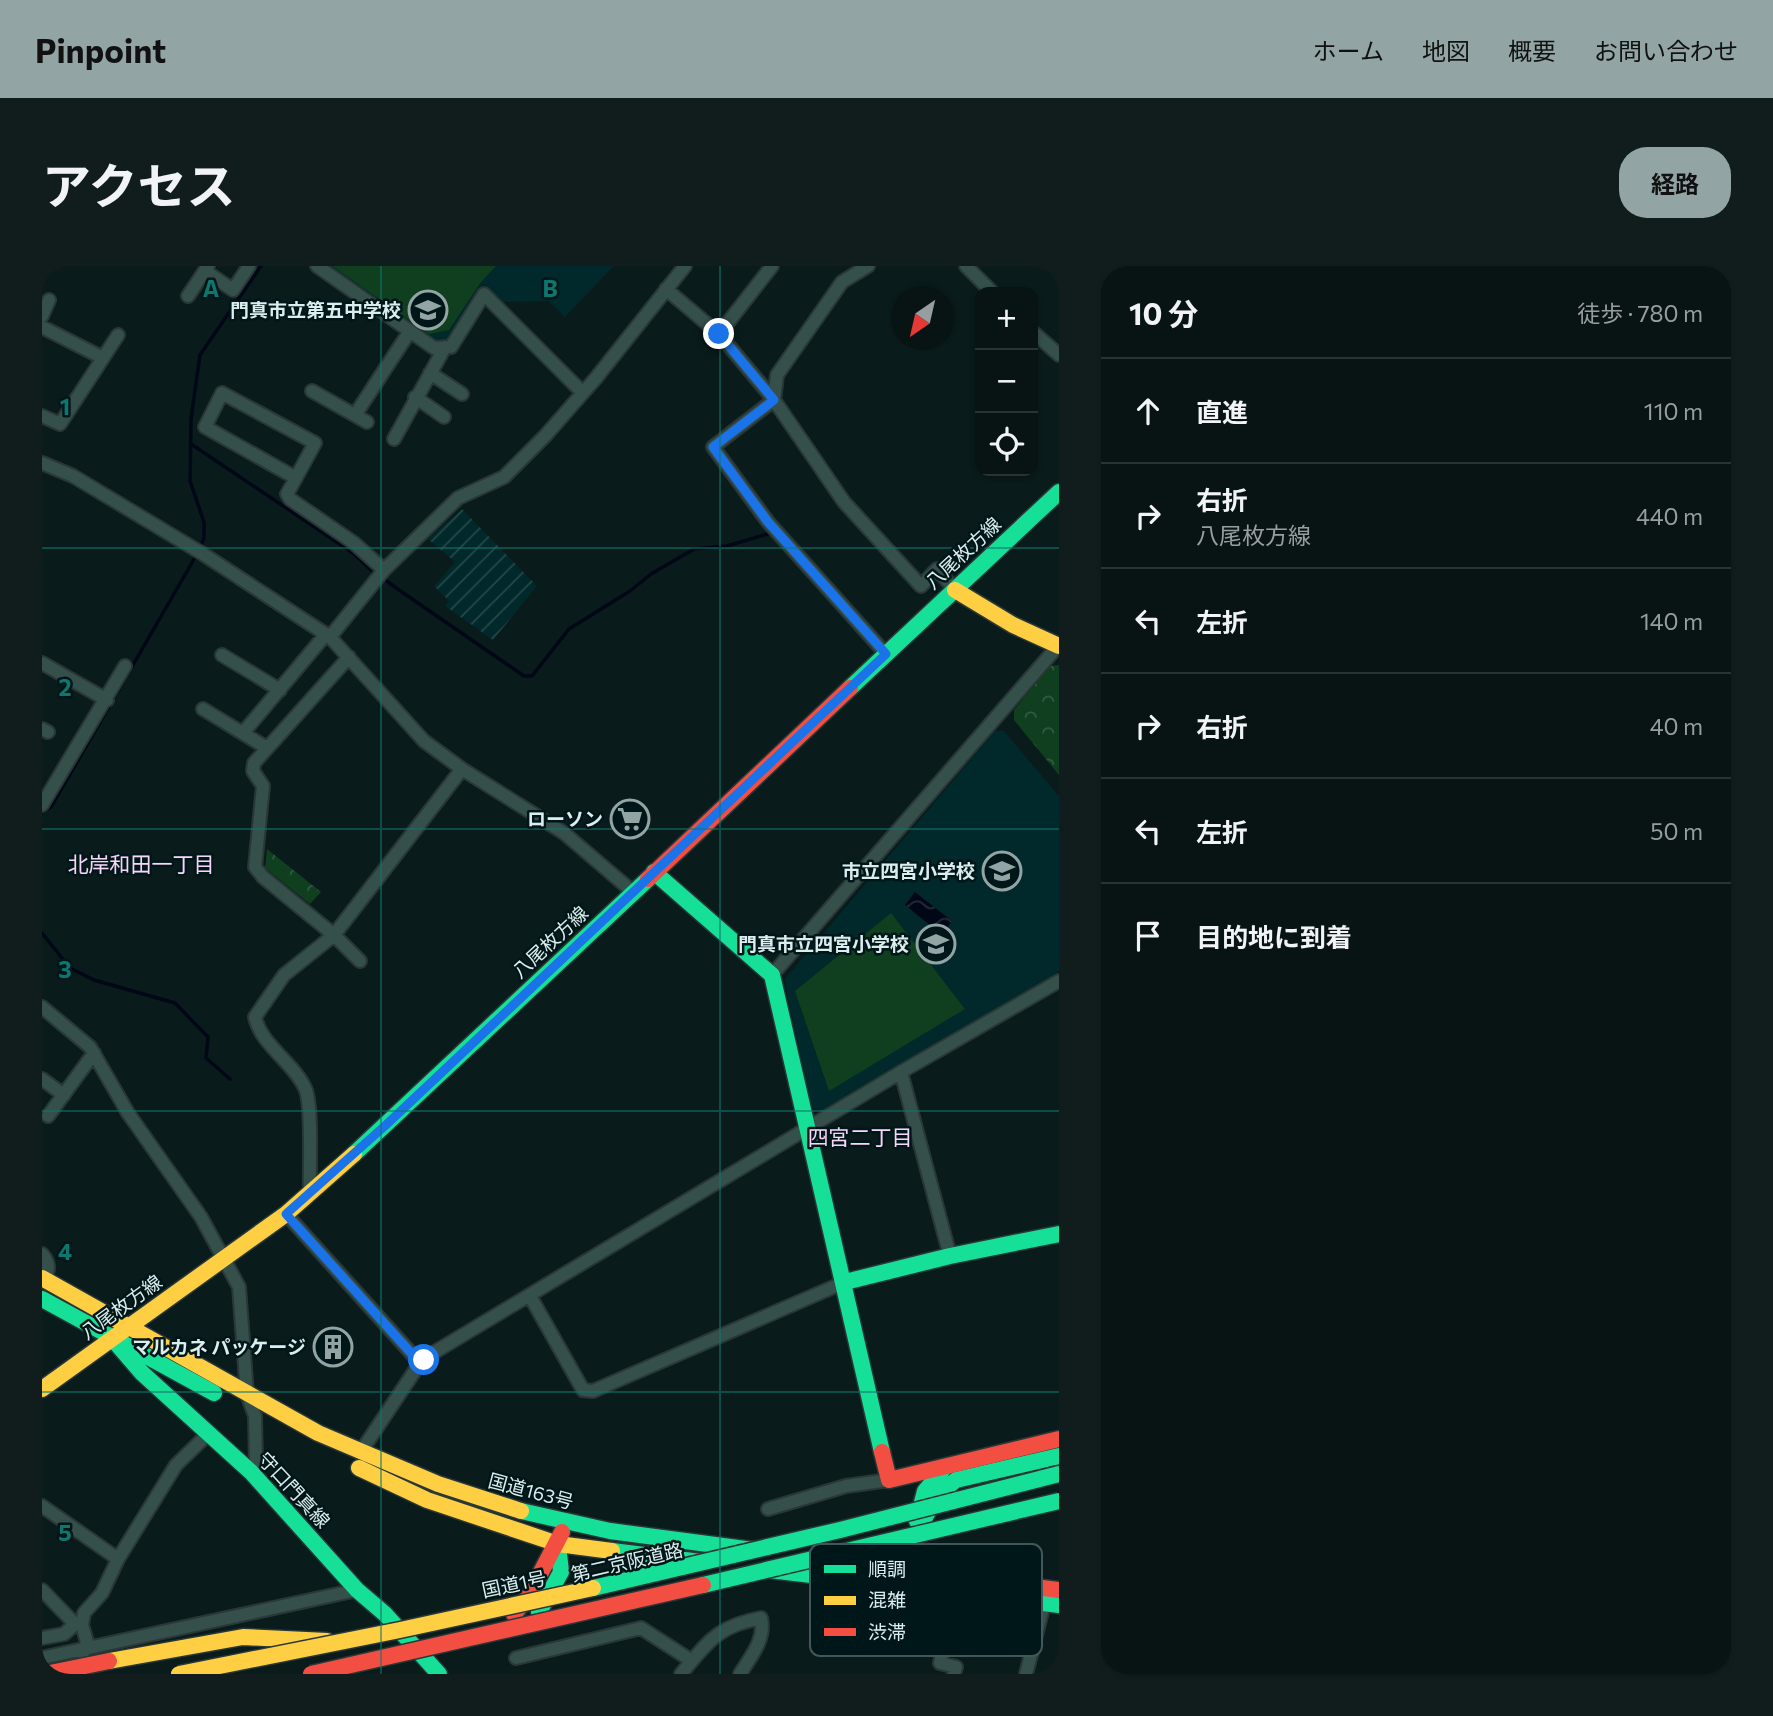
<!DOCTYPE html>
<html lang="ja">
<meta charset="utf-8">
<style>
body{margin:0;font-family:Commissioner,"Noto Sans JP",sans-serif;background:#111d1d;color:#f1f3f6}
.controls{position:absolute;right:21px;top:21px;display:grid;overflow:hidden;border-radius:14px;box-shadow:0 2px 5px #0004}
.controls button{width:63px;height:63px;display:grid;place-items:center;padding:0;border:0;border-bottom:2px solid #293334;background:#081414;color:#f1f3f6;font:35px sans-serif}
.compass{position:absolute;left:849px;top:21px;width:63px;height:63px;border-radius:50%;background:#081414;box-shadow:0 2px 5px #0004;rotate:214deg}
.stop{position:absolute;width:21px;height:21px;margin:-16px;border:5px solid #1a73e8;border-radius:50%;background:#fff}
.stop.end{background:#1a73e8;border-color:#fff;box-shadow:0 2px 7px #0008}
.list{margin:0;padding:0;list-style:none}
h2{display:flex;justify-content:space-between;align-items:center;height:91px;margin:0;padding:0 28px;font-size:30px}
h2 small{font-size:23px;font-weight:400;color:#989ea0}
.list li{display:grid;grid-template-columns:46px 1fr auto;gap:21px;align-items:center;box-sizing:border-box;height:105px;padding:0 28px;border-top:2px solid #293334}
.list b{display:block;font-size:26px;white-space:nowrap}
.list p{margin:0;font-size:23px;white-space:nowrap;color:#989ea0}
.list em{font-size:23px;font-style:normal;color:#989ea0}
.icon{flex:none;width:38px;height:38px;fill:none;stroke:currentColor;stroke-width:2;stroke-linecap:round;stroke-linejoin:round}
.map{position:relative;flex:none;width:1017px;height:1408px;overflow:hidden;border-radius:28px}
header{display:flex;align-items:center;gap:42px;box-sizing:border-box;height:98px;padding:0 35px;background:#92a4a4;color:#111}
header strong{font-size:33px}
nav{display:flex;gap:38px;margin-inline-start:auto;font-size:24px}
.intro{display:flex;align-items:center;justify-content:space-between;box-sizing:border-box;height:168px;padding:0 42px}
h1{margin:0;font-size:49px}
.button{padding:18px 32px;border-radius:28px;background:#92a4a4;color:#111;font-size:24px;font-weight:700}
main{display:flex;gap:42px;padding:0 42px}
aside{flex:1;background:#081414;border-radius:28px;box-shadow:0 2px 5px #0004}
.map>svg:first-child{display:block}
.built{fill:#01282a}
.industrial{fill:url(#industrial-furrows)}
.forest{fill:url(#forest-crowns)}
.garden{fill:#0f3f1f}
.water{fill:url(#water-waves)}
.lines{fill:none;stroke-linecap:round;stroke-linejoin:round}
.stream{stroke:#010717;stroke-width:3.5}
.street-casing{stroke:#293737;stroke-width:16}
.fast-casing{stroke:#293737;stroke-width:19}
.slow-casing{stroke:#293737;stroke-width:19}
.jam-casing{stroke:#293737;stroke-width:19}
.street{stroke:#354f4b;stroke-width:12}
.fast{stroke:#16e098;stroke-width:16}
.slow{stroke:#ffcf43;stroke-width:16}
.jam{stroke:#f24e42;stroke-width:16}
.fast-bridge-casing{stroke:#293737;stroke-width:19;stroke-linecap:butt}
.slow-bridge-casing{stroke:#293737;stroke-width:19;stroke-linecap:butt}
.jam-bridge-casing{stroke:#293737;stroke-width:19;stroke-linecap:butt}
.fast-bridge{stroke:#16e098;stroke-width:16}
.slow-bridge{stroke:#ffcf43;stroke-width:16}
.jam-bridge{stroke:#f24e42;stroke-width:16}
.route{stroke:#1a73e8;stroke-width:9}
.grid{fill:none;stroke:#0f766e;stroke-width:2;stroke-opacity:0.55}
.labels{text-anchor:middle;stroke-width:5;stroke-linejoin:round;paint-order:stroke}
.poi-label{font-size:19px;font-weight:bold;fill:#dceded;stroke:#001719;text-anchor:end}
.street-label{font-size:19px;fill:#dceded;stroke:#001719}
.neighbourhood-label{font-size:21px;fill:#f8d6f9;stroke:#001719}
.key{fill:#001719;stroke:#425759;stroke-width:2}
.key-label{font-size:19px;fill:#dceded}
.grid-label{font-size:23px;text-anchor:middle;font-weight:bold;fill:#0f766e;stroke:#001719;stroke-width:5;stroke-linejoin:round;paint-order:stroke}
</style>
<header>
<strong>Pinpoint</strong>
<nav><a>ホーム</a><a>地図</a><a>概要</a><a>お問い合わせ</a></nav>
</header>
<div class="intro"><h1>アクセス</h1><a class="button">経路</a></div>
<main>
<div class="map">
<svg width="1017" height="1408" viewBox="0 0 1017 1408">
<defs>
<pattern id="industrial-furrows" width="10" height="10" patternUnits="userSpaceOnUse" patternTransform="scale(1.75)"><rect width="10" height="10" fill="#01282a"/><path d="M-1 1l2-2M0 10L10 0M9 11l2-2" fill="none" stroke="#254849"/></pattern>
<pattern id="forest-crowns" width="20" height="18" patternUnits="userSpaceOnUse" patternTransform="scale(1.75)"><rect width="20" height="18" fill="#0f3f1f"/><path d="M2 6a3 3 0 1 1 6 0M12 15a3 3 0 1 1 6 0" fill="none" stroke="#315b40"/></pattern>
<pattern id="water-waves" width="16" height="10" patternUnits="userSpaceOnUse" patternTransform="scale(1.75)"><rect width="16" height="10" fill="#010717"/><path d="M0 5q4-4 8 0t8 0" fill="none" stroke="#252b39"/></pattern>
</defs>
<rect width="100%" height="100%" fill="#0a1b1b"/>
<path class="built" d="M 284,0 L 572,0 L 523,51 L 507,35 L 460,36 L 442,18 L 407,73 L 393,76 Z
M 953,465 L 962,465 L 1017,530 L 1017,705 L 784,847 L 770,841 L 742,714 Z"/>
<path class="industrial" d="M 420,243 L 495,320 L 451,374 L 403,340 L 407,335 L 392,320 L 413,296 L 386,273 Z"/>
<path class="forest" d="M 1017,399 L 1017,509 L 972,454 L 972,444 L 1008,400 Z
M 225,583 L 279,626 L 268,638 L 223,602 Z"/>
<path class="garden" d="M 290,0 L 454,0 L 439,16 L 407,64 L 387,68 Z
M 849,647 L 923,743 L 787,825 L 753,725 Z"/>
<path class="water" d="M 873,626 L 910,655 L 900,669 L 863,639 Z"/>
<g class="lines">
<path class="stream" d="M 149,178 L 311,287 L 328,303 L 357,324 L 482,410 L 490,410 L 527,363 L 588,325 L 609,308 L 652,283 L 685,280 L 732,266
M 158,281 L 162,273 L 162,256 L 148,215 L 149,153 L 158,89 L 219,0
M 0,546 L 9,541 L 155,288
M 0,667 L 28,702 L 52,714 L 133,737 L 166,771 L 164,792 L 188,813"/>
<defs>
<path id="street" d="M 275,0 L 392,82 L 409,81 L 442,28 L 541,127
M 826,0 L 800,16 L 735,109 L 732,134 L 671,181 L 726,256 L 844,388
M 924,0 L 950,26
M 163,5 L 191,24 L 207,0
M 624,23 L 677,68 L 732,134 L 802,236 L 879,320 L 895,303 L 913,324
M 146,30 L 166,0
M 0,50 L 7,34
M 0,61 L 61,92
M 991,66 L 1017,89
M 677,68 L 730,0
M 388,107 L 420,128
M 270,125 L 325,156
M 373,131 L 402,151
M 313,149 L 368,65
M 0,150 L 18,158 L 76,69
M 352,173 L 403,81
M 0,197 L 31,210 L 161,288 L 288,371 L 382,475 L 420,503 L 522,567 L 591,626
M 254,212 L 163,161 L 180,127 L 273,177 L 245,228 L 248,233 L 312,277 L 342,304
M 288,371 L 342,304 L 416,232 L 462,211 L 503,170 L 554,112 L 643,0
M 180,389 L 238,424
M 307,391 L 212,497 L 211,505 L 221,520 L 213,601 L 221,611 L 292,669 L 318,695
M 0,397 L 65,434
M 161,443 L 225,482
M 0,463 L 6,466
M 201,467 L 284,368
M 0,539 L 83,400
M 730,709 L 1016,380
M 0,741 L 48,781 L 86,847 L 159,951 L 197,1021 L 205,1128 L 213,1150 L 214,1199 L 209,1206
M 859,806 L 908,990
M 0,813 L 22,829
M 6,850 L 52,787
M 268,926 C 267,905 271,838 263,822 C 251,796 219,779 213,751 L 242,709 L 292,669 L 420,503
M 244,948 L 378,1097
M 0,988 C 8,997 7,1003 3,1014
M 488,1030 L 541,1124 L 551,1125 L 803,1016
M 318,1187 L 378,1097 L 391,1087 L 859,806 L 1017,715
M 0,1240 L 76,1293
M 726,1243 L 804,1220 L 847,1214
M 0,1324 L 33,1358 L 40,1359
M 0,1372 L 22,1368 L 33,1358
M 41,1387 L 45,1376 L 40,1359 L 42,1347 L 60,1327 L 76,1293 L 134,1199 L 166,1168
M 0,1392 L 315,1324
M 474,1392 L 599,1362 L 650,1395
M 639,1408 C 666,1376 675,1360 719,1352 C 724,1373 709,1390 698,1408
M 912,1408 L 914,1401 L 898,1397 L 914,1327
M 984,1408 L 1003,1334"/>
<path id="fast" d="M 808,422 L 1017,226
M 612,606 L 730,709 L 840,1186
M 312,888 L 606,613
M 803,1016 L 908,990 L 1017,968
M 0,1033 L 172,1127
M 75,1078 L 100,1107 L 209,1206 L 315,1324 L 343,1348 L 397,1408
M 479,1245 L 568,1265 L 711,1284
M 875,1255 L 883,1225 L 903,1201
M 570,1285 L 659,1296
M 728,1304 L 1017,1339
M 863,1304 C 873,1271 885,1234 914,1214 L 1017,1190
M 497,1346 L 519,1306 L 516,1278"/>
<path id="slow" d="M 913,324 L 971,359 L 1017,380
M 0,1012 L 276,1167 L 396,1218 L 479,1245
M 0,1123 L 244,948 L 312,888
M 317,1202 L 385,1234 L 516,1278 L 570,1285
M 67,1395 L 201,1371 L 285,1375"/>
<path id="jam" d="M 606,613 L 808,422
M 840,1186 L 847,1214 L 1017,1173
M 777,1293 L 1017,1324
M 472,1348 L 487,1329 L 520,1266"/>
</defs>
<use href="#street" class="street-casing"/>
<use href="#fast" class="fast-casing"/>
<use href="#slow" class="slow-casing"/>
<use href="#jam" class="jam-casing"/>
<use href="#street" class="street"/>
<use href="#fast" class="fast"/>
<use href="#slow" class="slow"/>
<use href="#jam" class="jam"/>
<defs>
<path id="fast-bridge" d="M 661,1319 L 1017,1235
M 551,1322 L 798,1264 L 1017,1208"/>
<path id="slow-bridge" d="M 137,1408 L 358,1364 L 551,1322"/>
<path id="jam-bridge" d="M 3,1408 L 67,1395
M 269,1408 L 661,1319"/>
</defs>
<use href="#fast-bridge" class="fast-bridge-casing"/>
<use href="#slow-bridge" class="slow-bridge-casing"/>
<use href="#jam-bridge" class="jam-bridge-casing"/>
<use href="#fast-bridge" class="fast-bridge"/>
<use href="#slow-bridge" class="slow-bridge"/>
<use href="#jam-bridge" class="jam-bridge"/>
</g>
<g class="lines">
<path class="route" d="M 382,1094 L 378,1097 L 244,948 L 345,858 L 844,388 L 726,256 L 671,181 L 732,134 L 677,68"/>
</g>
<path class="grid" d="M 339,0 L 339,1408M 678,0 L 678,1408M 0,282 L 1017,282M 0,563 L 1017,563M 0,845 L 1017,845M 0,1126 L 1017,1126"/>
<defs>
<symbol id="school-ring" viewBox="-11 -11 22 22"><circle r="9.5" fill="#001719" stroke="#92a4a4" stroke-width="1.5"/><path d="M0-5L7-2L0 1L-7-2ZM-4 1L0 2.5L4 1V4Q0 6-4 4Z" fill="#92a4a4"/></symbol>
<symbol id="supermarket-ring" viewBox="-11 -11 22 22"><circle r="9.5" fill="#001719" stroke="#92a4a4" stroke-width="1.5"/><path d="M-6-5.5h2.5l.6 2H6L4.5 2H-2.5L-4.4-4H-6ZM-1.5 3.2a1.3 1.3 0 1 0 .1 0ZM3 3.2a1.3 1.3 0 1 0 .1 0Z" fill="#92a4a4"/></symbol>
<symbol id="building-ring" viewBox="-11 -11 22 22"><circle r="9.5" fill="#001719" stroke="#92a4a4" stroke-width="1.5"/><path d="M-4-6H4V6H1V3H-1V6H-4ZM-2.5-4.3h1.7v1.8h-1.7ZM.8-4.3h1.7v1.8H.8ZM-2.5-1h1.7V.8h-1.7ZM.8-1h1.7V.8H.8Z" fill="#92a4a4"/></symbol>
</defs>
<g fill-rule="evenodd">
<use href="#school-ring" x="364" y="22" width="44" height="44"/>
<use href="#supermarket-ring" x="566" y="531" width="44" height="44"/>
<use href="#school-ring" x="938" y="583" width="44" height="44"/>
<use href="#school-ring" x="872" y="656" width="44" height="44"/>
<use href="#building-ring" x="269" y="1059" width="44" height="44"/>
</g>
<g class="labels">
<g class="poi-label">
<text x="359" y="51">門真市立第五中学校</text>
<text x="561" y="560">ローソン</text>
<text x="933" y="612">市立四宮小学校</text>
<text x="867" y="685">門真市立四宮小学校</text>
<text x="264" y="1088">マルカネ パッケージ</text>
</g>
<g class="street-label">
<text transform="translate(921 287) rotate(-43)" y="7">八尾枚方線</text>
<text transform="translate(508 676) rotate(-43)" y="7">八尾枚方線</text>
<text transform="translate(79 1041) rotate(-36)" y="7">八尾枚方線</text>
<text transform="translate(252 1224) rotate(47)" y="7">守口門真線</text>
<text transform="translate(489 1225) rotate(15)" y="7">国道163号</text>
<text transform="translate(585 1296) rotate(-13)" y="7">第二京阪道路</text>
<text transform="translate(472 1318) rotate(-12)" y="7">国道1号</text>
</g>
<g class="neighbourhood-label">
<text x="99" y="606">北岸和田一丁目</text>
<text x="818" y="879">四宮二丁目</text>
</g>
</g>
<rect x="768" y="1278" width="232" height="112" rx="10" class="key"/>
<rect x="782" y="1299" width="32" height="8" fill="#16e098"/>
<rect x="782" y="1330" width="32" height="9" fill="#ffcf43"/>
<rect x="782" y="1362" width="32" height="8" fill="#f24e42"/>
<g class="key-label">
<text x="826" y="1310">順調</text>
<text x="826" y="1341">混雑</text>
<text x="826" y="1373">渋滞</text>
</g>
<g class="grid-label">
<text x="169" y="31">A</text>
<text x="508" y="31">B</text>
<text x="23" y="149">1</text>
<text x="23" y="430">2</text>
<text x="23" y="712">3</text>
<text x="23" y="994">4</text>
<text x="23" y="1275">5</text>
</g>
</svg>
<div class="controls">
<button>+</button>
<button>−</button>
<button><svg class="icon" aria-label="locate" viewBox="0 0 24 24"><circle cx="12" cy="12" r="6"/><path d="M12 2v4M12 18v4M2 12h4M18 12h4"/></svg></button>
</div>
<svg class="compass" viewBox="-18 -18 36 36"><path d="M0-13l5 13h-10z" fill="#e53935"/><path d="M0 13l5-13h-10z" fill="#989ea0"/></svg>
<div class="stop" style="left:382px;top:1094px"></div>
<div class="stop end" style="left:677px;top:68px"></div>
</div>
<aside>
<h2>10 分<small>徒歩 · 780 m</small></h2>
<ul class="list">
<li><svg class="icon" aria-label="ahead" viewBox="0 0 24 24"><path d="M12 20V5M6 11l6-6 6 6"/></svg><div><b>直進</b></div><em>110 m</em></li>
<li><svg class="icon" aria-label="right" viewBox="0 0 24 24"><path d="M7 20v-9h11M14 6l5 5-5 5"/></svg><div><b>右折</b><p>八尾枚方線</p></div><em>440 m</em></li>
<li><svg class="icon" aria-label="left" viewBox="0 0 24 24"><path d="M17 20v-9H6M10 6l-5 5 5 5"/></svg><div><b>左折</b></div><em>140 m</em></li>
<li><svg class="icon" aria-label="right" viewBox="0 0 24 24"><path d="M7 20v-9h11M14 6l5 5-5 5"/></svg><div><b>右折</b></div><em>40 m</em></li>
<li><svg class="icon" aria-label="left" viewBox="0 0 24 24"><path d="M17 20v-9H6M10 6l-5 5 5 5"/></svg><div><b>左折</b></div><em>50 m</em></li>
<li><svg class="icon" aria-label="arrive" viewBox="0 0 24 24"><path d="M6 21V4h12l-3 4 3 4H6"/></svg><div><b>目的地に到着</b></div></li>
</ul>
</aside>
</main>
